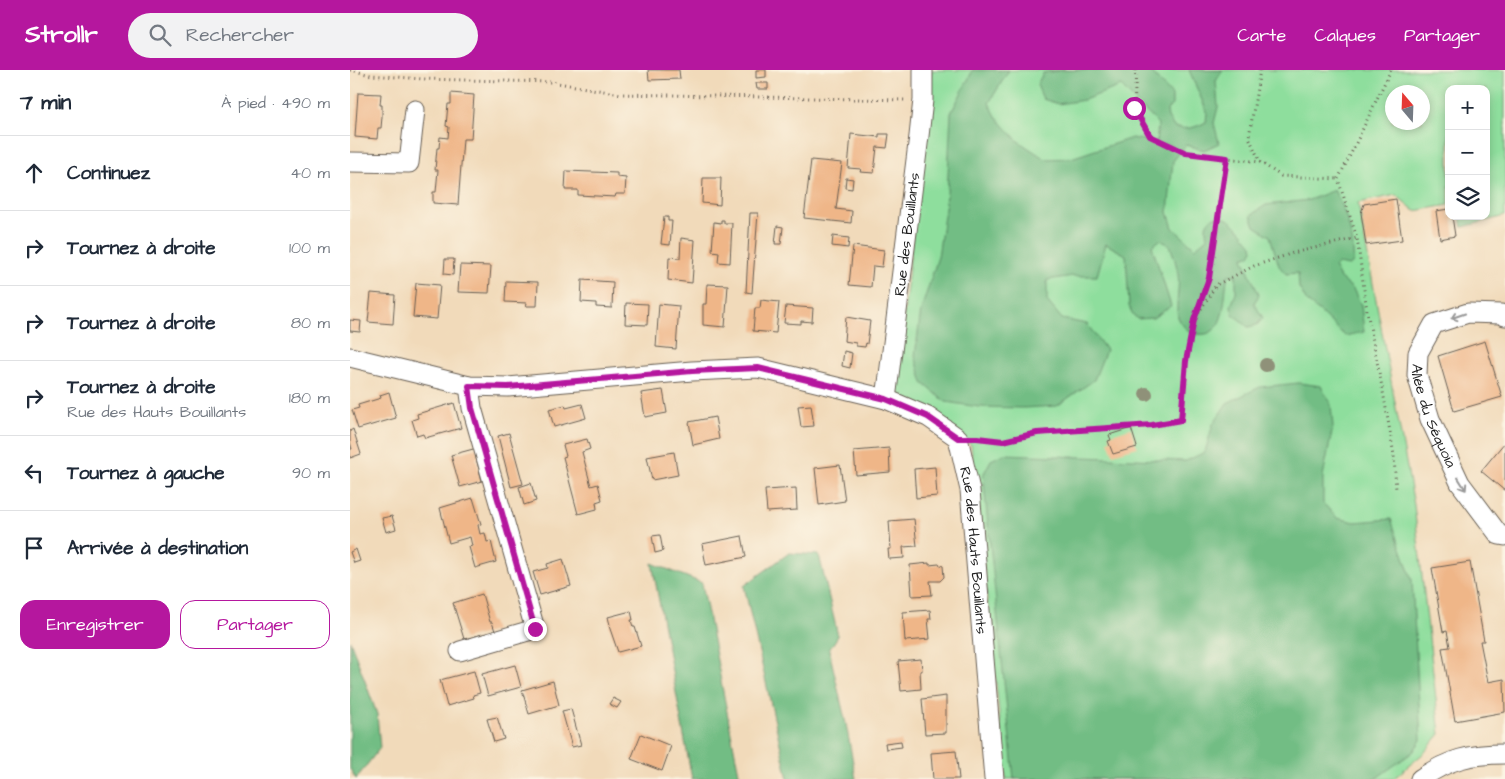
<!DOCTYPE html>
<html lang="fr">
<meta charset="utf-8">
<style>
body{margin:0;font-family:"Architects Daughter",sans-serif;background:#f2f2f3;color:#1f2937}
.controls{position:absolute;right:15px;top:15px;display:grid;overflow:hidden;border-radius:10px;box-shadow:0 2px 8px #0003}
.controls button{width:45px;height:45px;display:grid;place-items:center;padding:0;border:0;border-bottom:1px solid #e0e1e3;background:#fff;color:#1f2937;font:25px sans-serif}
.compass{position:absolute;left:1035px;top:15px;width:45px;height:45px;border-radius:50%;background:#fff;box-shadow:0 2px 8px #0003;rotate:341deg}
.stop{position:absolute;width:15px;height:15px;margin:-11px;border:4px solid #b5179e;border-radius:50%;background:#fff}
.stop.end{background:#b5179e;border-color:#fff;box-shadow:0 1px 5px #0008}
.list{margin:0;padding:0;list-style:none}
h2{display:flex;justify-content:space-between;align-items:center;height:65px;margin:0;padding:0 20px;font-size:21px}
h2 small{font-size:16px;font-weight:400;color:#747a83}
.list li{display:grid;grid-template-columns:32px 1fr auto;gap:15px;align-items:center;box-sizing:border-box;height:75px;padding:0 20px;border-top:1px solid #e0e1e3}
.list b{display:block;font-size:19px;white-space:nowrap}
.list p{margin:0;font-size:16px;white-space:nowrap;color:#747a83}
.list em{font-size:16px;font-style:normal;color:#747a83}
.actions{display:flex;gap:10px;padding:15px 20px}
.actions a{flex:1;padding:11px 0;border:1px solid #b5179e;border-radius:15px;text-align:center;font-size:18px;color:#b5179e}
.actions .main{background:#b5179e;color:#fff}
.icon{flex:none;width:28px;height:28px;fill:none;stroke:currentColor;stroke-width:2;stroke-linecap:round;stroke-linejoin:round}
.map{position:relative;flex:none;width:1155px;height:709px;overflow:hidden}
header{display:flex;align-items:center;gap:30px;box-sizing:border-box;height:70px;padding:0 25px;background:#b5179e;color:#fff}
header strong{font-size:24px}
nav{display:flex;gap:28px;margin-inline-start:auto;font-size:18px}
.search{width:350px;height:45px;background:#f2f2f3;display:flex;align-items:center;gap:12px;box-sizing:border-box;padding:0 18px;border-radius:28px;color:#747a83;font-size:19px}
main{display:flex}
aside{flex:1;background:#fff}
.map>svg:first-child{display:block}
.green{fill:#8ede9d;stroke:#557d5c;fill-rule:evenodd}
.forest{fill:#72bd84;stroke:#476c50}
.building{fill:#efb688}
.lines{fill:none;stroke-linecap:round;stroke-linejoin:round}
.minor-casing{stroke:#675e53;stroke-width:21}
.path{stroke:#675e53;stroke-width:3;stroke-dasharray:1 4;stroke-linecap:butt}
.minor{stroke:#fff;stroke-width:19}
.tree{fill:#8f9179}
.oneway{stroke:#999}
.route{stroke:#b5179e;stroke-width:6}
.labels{text-anchor:middle;stroke-width:4;stroke-linejoin:round;paint-order:stroke}
.street-label{font-size:15px;fill:#1c1c1c;stroke:#fcf5e5}
</style>
<header>
<strong>Strollr</strong>
<div class="search"><svg class="icon" aria-label="search" viewBox="0 0 24 24"><circle cx="10" cy="10" r="6"/><path d="M15 15l6 6"/></svg>Rechercher</div>
<nav><a>Carte</a><a>Calques</a><a>Partager</a></nav>
</header>
<main>
<aside>
<h2>7 min<small>À pied · 490 m</small></h2>
<ul class="list">
<li><svg class="icon" aria-label="ahead" viewBox="0 0 24 24"><path d="M12 20V5M6 11l6-6 6 6"/></svg><div><b>Continuez</b></div><em>40 m</em></li>
<li><svg class="icon" aria-label="right" viewBox="0 0 24 24"><path d="M7 20v-9h11M14 6l5 5-5 5"/></svg><div><b>Tournez à droite</b></div><em>100 m</em></li>
<li><svg class="icon" aria-label="right" viewBox="0 0 24 24"><path d="M7 20v-9h11M14 6l5 5-5 5"/></svg><div><b>Tournez à droite</b></div><em>80 m</em></li>
<li><svg class="icon" aria-label="right" viewBox="0 0 24 24"><path d="M7 20v-9h11M14 6l5 5-5 5"/></svg><div><b>Tournez à droite</b><p>Rue des Hauts Bouillants</p></div><em>180 m</em></li>
<li><svg class="icon" aria-label="left" viewBox="0 0 24 24"><path d="M17 20v-9H6M10 6l-5 5 5 5"/></svg><div><b>Tournez à gauche</b></div><em>90 m</em></li>
<li><svg class="icon" aria-label="arrive" viewBox="0 0 24 24"><path d="M6 21V4h12l-3 4 3 4H6"/></svg><div><b>Arrivée à destination</b></div></li>
</ul>
<div class="actions"><a class="main">Enregistrer</a><a>Partager</a></div>
</aside>
<div class="map">
<svg width="1155" height="709" viewBox="0 0 1155 709">
<rect width="100%" height="100%" fill="#fcf5e5"/>
<filter id="ink" filterUnits="userSpaceOnUse"><feTurbulence type="fractalNoise" baseFrequency=".02" numOctaves="2"/><feDisplacementMap in="SourceGraphic" scale="10" xChannelSelector="R" yChannelSelector="G"/><feConvolveMatrix kernelMatrix="1 2 1 2 8 2 1 2 1" color-interpolation-filters="sRGB"/></filter>
<filter id="wash" filterUnits="userSpaceOnUse"><feTurbulence type="fractalNoise" baseFrequency=".0096" numOctaves="4" result="noise"/><feDisplacementMap in="SourceGraphic" scale="20" xChannelSelector="R" yChannelSelector="G"/><feGaussianBlur stdDeviation="1.12" result="paint"/><feColorMatrix in="noise" values="0 0 0 0 0 0 0 0 0 0 0 0 0 0 0 0 0 1.4 0 .05"/><feComposite in="paint" operator="in"/></filter>
<g filter="url(#wash)">
<rect width="100%" height="100%" fill="#f1daba"/>
<path class="green" d="M 581,0 L 1155,0 L 1155,146 L 1112,157 L 1110,146 L 1136,146 L 1136,19 L 1099,19 L 1099,135 L 1065,141 L 1046,125 L 1008,133 L 1064,435 L 1090,664 L 1074,683 L 1043,709 L 656,709 L 621,375 L 591,347 L 545,324 ZM 1042,22 L 1072,22 L 1072,52 L 1042,52 Z"/>
<path class="forest" d="M 623,0 L 659,0 L 639,33 L 647,48 L 668,71 L 695,89 L 721,88 L 782,68 L 806,72 L 808,54 L 771,16 L 734,30 L 708,34 L 693,29 L 687,15 L 693,3 L 713,0 L 799,0 L 822,25 L 822,35 L 817,40 L 818,48 L 824,57 C 836,60 845,58 856,52 L 857,42 L 839,0 L 873,0 L 866,11 L 868,37 L 864,53 L 869,73 L 854,80 L 836,75 L 823,91 L 818,142 L 823,158 L 845,178 L 857,168 C 856,160 854,154 861,149 C 877,138 893,165 902,175 L 903,180 L 900,185 L 893,188 L 909,225 L 904,233 L 913,248 L 907,255 L 898,257 L 883,244 L 881,236 L 886,223 L 886,205 L 878,205 C 873,224 878,269 847,264 C 839,263 831,255 828,247 C 825,234 830,218 828,204 C 827,195 823,184 820,175 L 810,170 L 802,176 L 821,236 L 803,248 L 787,249 L 782,243 L 779,236 L 776,185 L 756,174 L 747,206 L 723,206 L 697,210 L 697,231 L 712,249 L 737,254 L 756,280 L 744,310 L 707,336 L 674,338 L 629,337 L 596,332 L 573,313 L 565,286 L 571,240 L 588,187 L 597,125 L 601,43 Z
M 984,120 C 996,143 1005,168 1003,193 L 999,196 L 988,194 L 984,197 L 990,208 L 1003,219 L 1011,235 L 1014,262 L 995,266 L 970,242 L 957,232 L 949,218 L 948,203 L 936,204 L 929,196 L 920,166 L 905,156 L 901,145 L 916,135 L 959,130 Z
M 949,313 L 971,316 L 981,335 L 983,357 L 973,406 L 973,433 L 987,448 L 1005,452 L 1041,449 L 1062,510 L 1071,670 L 1063,682 L 1025,709 L 664,709 L 633,405 L 641,390 L 654,384 L 836,391 L 855,382 L 863,354 L 877,333 L 910,317 Z
M 439,483 L 469,485 L 488,566 L 479,580 L 496,654 L 506,709 L 438,709 L 394,516 Z
M 302,493 L 352,513 L 390,709 L 342,709 Z
M 0,570 L 27,644 L 30,678 L 6,709 L 0,699 Z"/>
<g id="blocks">
<path class="building" d="M 298,0 L 329,0 L 330,9 L 299,10 Z
M 406,0 L 416,0 L 416,7 L 406,8 Z
M 406,13 L 418,13 L 418,19 L 407,19 Z
M 8,23 L 31,24 L 30,35 L 32,35 L 32,47 L 31,58 L 28,58 L 27,69 L 5,67 Z
M 101,23 L 124,25 L 121,69 L 113,69 L 108,135 L 83,133 L 83,122 L 86,122 L 88,100 L 85,100 L 87,78 L 89,78 L 90,67 L 98,68 L 99,57 L 96,56 L 98,34 L 101,34 Z
M 501,64 L 529,67 L 529,64 L 539,64 L 537,78 L 527,77 L 524,103 L 510,102 L 511,99 L 498,98 Z
M 461,90 L 492,93 L 486,139 L 502,141 L 501,153 L 454,148 Z
M 216,101 L 267,103 L 267,107 L 276,108 L 275,124 L 266,124 L 265,127 L 228,125 L 228,120 L 215,120 Z
M 353,108 L 371,108 L 370,135 L 352,133 Z
M 496,108 L 503,109 L 502,119 L 495,118 Z
M 1046,129 L 1052,170 L 1016,175 L 1011,143 L 1014,134 Z
M 1099,139 L 1099,146 L 1102,146 L 1105,166 L 1090,169 L 1086,141 Z
M 400,143 L 408,143 L 402,223 L 396,222 Z
M 314,147 L 318,147 L 318,151 L 322,151 L 320,175 L 311,174 Z
M 371,150 L 374,150 L 374,153 L 382,153 L 380,193 L 368,192 L 369,182 L 362,181 L 364,152 L 371,153 Z
M 427,156 L 433,157 L 431,174 L 425,174 Z
M 483,166 L 499,168 L 498,178 L 482,176 Z
M 331,168 L 345,170 L 342,213 L 318,210 L 319,187 L 330,188 Z
M 503,176 L 534,180 L 532,197 L 523,196 L 521,217 L 499,215 Z
M 95,189 L 104,189 L 103,205 L 94,204 Z
M 110,195 L 141,196 L 139,223 L 108,222 Z
M 232,210 L 263,212 L 262,238 L 246,237 L 246,233 L 231,232 Z
M 156,211 L 188,212 L 187,236 L 176,236 L 177,233 L 155,232 Z
M 66,213 L 90,215 L 87,249 L 63,247 Z
M 357,214 L 378,215 L 375,257 L 353,255 L 353,234 L 356,234 Z
M 21,223 L 45,225 L 43,254 L 18,252 Z
M 411,230 L 429,232 L 426,263 L 403,261 L 405,238 L 410,238 Z
M 276,233 L 298,234 L 297,255 L 275,254 Z
M 309,234 L 329,236 L 326,279 L 306,277 Z
M 436,236 L 463,238 L 462,252 L 451,251 L 451,254 L 434,253 Z
M 496,247 L 520,251 L 517,274 L 516,273 L 515,277 L 506,276 L 506,273 L 494,271 Z
M 0,250 L 11,251 L 10,262 L 0,261 Z
M 1135,271 L 1152,327 L 1104,341 L 1088,286 Z
M 494,281 L 502,283 L 500,298 L 492,296 Z
M 313,320 L 317,343 L 295,347 L 291,323 Z
M 39,322 L 46,348 L 8,359 L 2,340 L 9,338 L 8,335 L 31,328 L 30,325 Z
M 104,333 L 111,358 L 75,368 L 73,364 L 67,366 L 62,350 L 68,348 L 67,344 Z
M 232,334 L 236,348 L 204,357 L 199,339 L 215,335 L 216,338 Z
M 461,335 L 464,356 L 451,357 L 448,336 Z
M 365,347 L 369,369 L 343,375 L 339,352 Z
M 781,358 L 787,377 L 763,384 L 758,371 L 761,370 L 759,365 Z
M 3,359 L 11,384 L 0,388 L 0,379 L 2,379 L 0,372 L 0,361 Z
M 159,363 L 173,414 L 161,417 L 148,366 Z
M 237,369 L 240,379 L 232,382 L 241,416 L 248,414 L 252,430 L 246,432 L 247,439 L 228,444 L 213,387 L 216,386 L 213,375 Z
M 1155,372 L 1155,421 L 1131,401 Z
M 127,378 L 129,387 L 126,388 L 132,411 L 110,417 L 101,385 Z
M 539,378 L 540,402 L 506,405 L 504,381 Z
M 324,382 L 328,405 L 302,410 L 297,387 Z
M 490,395 L 495,431 L 469,435 L 465,398 Z
M 585,397 L 587,426 L 566,428 L 564,399 Z
M 181,413 L 186,431 L 174,435 L 169,417 Z
M 446,418 L 447,440 L 417,442 L 415,420 Z
M 123,428 L 131,454 L 128,455 L 130,464 L 135,463 L 137,472 L 141,471 L 146,492 L 125,498 L 119,477 L 122,476 L 120,467 L 99,473 L 90,438 Z
M 42,446 L 46,459 L 36,462 L 32,448 Z
M 564,449 L 567,476 L 553,477 L 554,488 L 539,489 L 538,479 L 541,479 L 539,451 Z
M 310,465 L 313,481 L 305,483 L 302,466 Z
M 392,466 L 396,487 L 356,495 L 352,474 Z
M 6,479 L 10,491 L 4,493 L 0,482 Z
M 213,489 L 221,516 L 190,525 L 183,502 L 198,498 L 197,494 Z
M 1120,492 L 1134,571 L 1130,571 L 1138,612 L 1154,609 L 1155,642 L 1105,651 L 1092,578 L 1100,577 L 1097,561 L 1093,562 L 1082,498 Z
M 579,493 L 579,495 L 589,494 L 593,496 L 594,507 L 590,511 L 580,511 L 582,525 L 562,526 L 560,495 Z
M 132,524 L 140,552 L 142,552 L 145,561 L 114,569 L 103,533 Z
M 580,540 L 581,549 L 578,549 L 580,569 L 555,571 L 553,542 Z
M 281,541 L 283,550 L 281,550 L 283,557 L 285,557 L 291,576 L 268,582 L 259,556 L 260,555 L 258,547 Z
M 571,589 L 572,601 L 570,601 L 571,619 L 551,621 L 548,591 Z
M 165,595 L 171,617 L 138,626 L 132,604 Z
M 124,601 L 130,623 L 123,625 L 124,628 L 97,636 L 90,610 Z
M 203,611 L 209,635 L 179,644 L 172,620 Z
M 596,626 L 596,663 L 575,664 L 572,629 Z
M 263,628 L 271,632 L 267,638 L 259,634 Z
M 221,639 L 231,675 L 222,677 L 212,641 Z
M 147,647 L 154,669 L 144,672 L 137,649 Z
M 291,664 L 321,676 L 312,701 L 281,689 Z
M 551,671 L 552,677 L 536,679 L 535,673 Z
M 606,681 L 609,709 L 583,709 L 581,683 Z"/>
</g>
</g>
<g filter="url(#ink)">
<use href="#blocks" fill-opacity="0" stroke="#675e53" stroke-width="1"/>
<g class="lines">
<defs>
<g id="minor">
<path d="M 0,92 L 59,93 L 65,40"/>
<path id="s1" d="M 1155,246 L 1151,244 L 1118,243 L 1084,254 L 1068,283 L 1067,305 L 1080,349 L 1110,413 L 1149,465 L 1155,466"/>
<path id="s2" d="M 0,287 L 119,316 L 158,317 L 342,301 L 408,298 L 536,329 L 578,347 L 608,368 L 620,420 L 644,709"/>
<path id="s3" d="M 536,329 L 569,66 L 573,30 L 573,0"/>
<path d="M 110,581 L 185,559 L 122,338 L 119,316"/>
<path d="M 1070,709 C 1099,689 1120,684 1155,684"/>
</g>
</defs>
<use href="#minor" class="minor-casing"/>
<path class="path" d="M 0,0 L 21,5 L 72,9 L 202,12 L 271,24 L 555,30
M 786,0 L 784,38 L 800,66 L 835,83 L 910,92
M 910,0 L 899,67 L 910,92 L 931,106 L 988,109
M 1041,0 C 1023,36 1007,73 988,109 L 1007,168 L 1017,241 L 1034,327 L 1044,385 L 1046,420
M 846,244 L 859,208 L 877,88
M 627,368 L 653,371 L 687,363 L 803,355 L 831,350 L 836,291 L 844,250 L 866,215 L 904,196 L 943,183 L 1007,168"/>
<use href="#minor" class="minor"/>
</g>
<g class="tree">
<circle cx="916" cy="295" r="7"/>
<circle cx="796" cy="324" r="7"/>
</g>
<defs><path id="oneway-shaft" d="M-6 0H5M1.5-3L5.5 0L1.5 3" fill="none" stroke-width="1.6" stroke-linecap="round" stroke-linejoin="round" transform="scale(1.25)"/></defs>
<g class="oneway">
<use href="#oneway-shaft" transform="translate(1108 246) rotate(161)"/>
<use href="#oneway-shaft" transform="translate(1112 414) rotate(58)"/>
</g>
</g>
<g class="lines" filter="url(#ink)">
<path class="route" d="M 185,559 L 122,338 L 119,316 L 158,317 L 342,301 L 408,298 L 536,329 L 578,347 L 608,368 L 627,368 L 653,371 L 687,363 L 802,355 L 831,350 L 836,291 L 844,250 L 859,208 L 877,88 L 836,83 L 800,66 L 784,38"/>
</g>
<g class="labels">
<g class="street-label">
<text dy="5" stroke="none"><textPath href="#s3" startOffset="166">Rue des Bouillants</textPath></text>
<text dy="5" stroke="none"><textPath href="#s1" startOffset="172">Allée du Séquoia</textPath></text>
<text dy="5" stroke="none"><textPath href="#s2" startOffset="740">Rue des Hauts Bouillants</textPath></text>
</g>
</g>
</svg>
<div class="controls">
<button>+</button>
<button>−</button>
<button><svg class="icon" aria-label="layers" viewBox="0 0 24 24"><path d="M12 4l9 5-9 5-9-5zM3 14l9 5 9-5"/></svg></button>
</div>
<svg class="compass" viewBox="-18 -18 36 36"><path d="M0-13l5 13h-10z" fill="#e53935"/><path d="M0 13l5-13h-10z" fill="#747a83"/></svg>
<div class="stop" style="left:784px;top:38px"></div>
<div class="stop end" style="left:185px;top:559px"></div>
</div>
</main>
